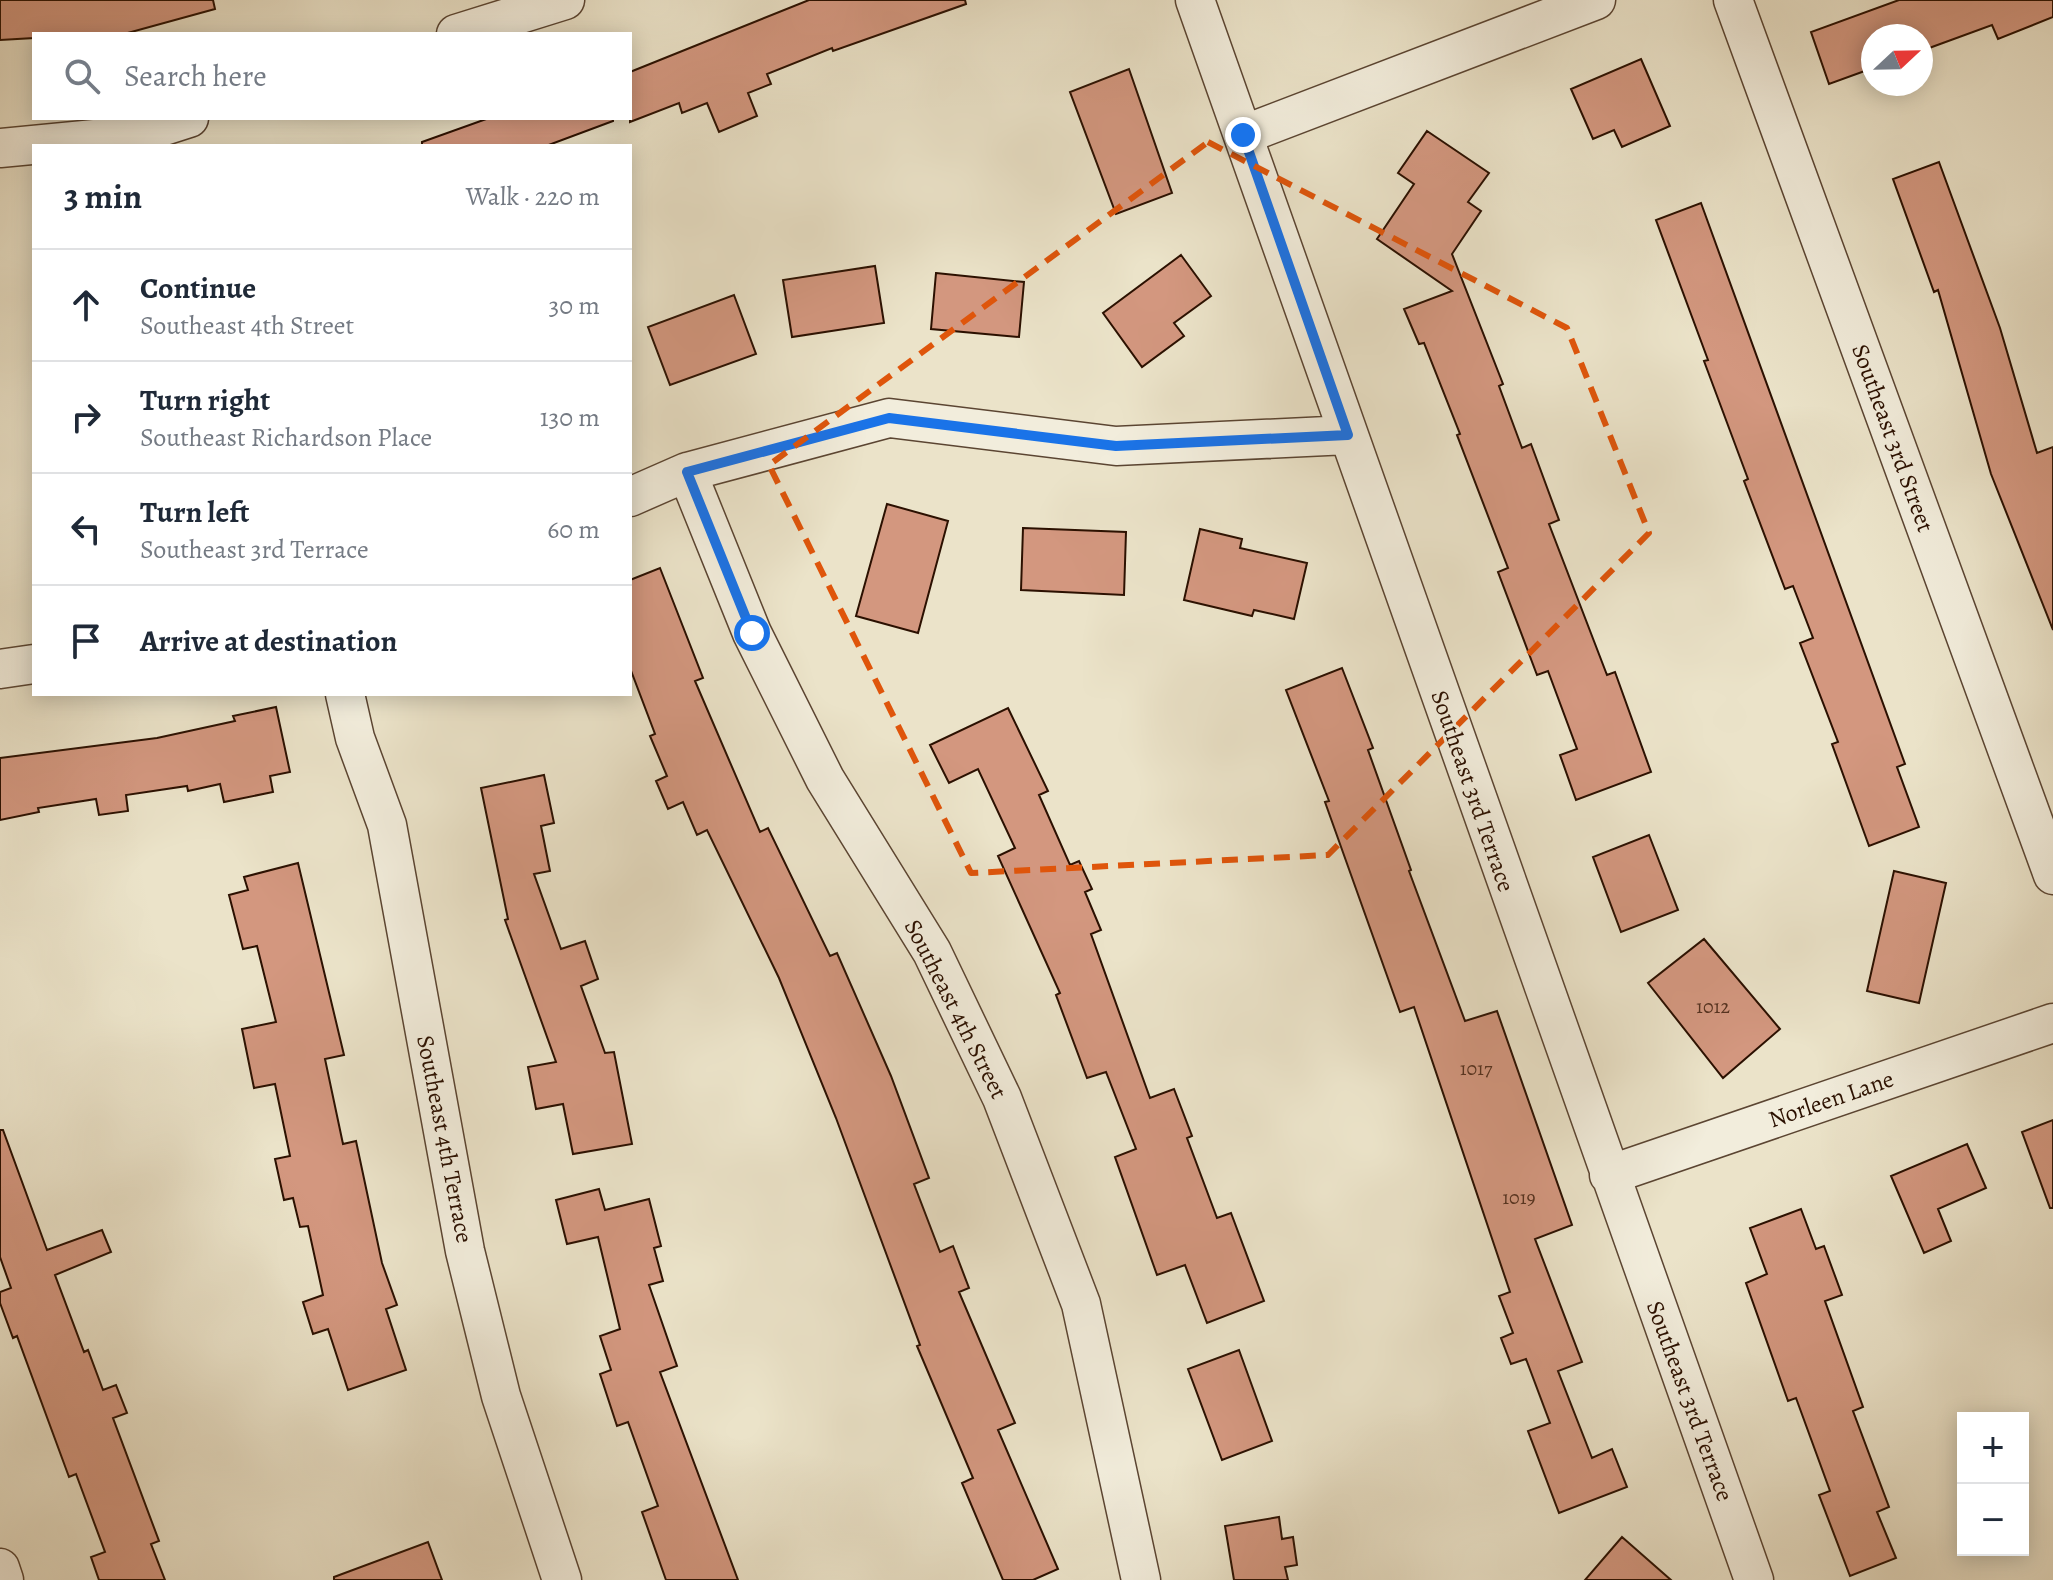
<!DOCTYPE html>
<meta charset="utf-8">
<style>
body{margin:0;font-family:Alegreya,serif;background:#f6f6f7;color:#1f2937}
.controls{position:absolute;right:24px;bottom:24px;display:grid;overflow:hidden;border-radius:0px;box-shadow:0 4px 20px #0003}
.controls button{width:72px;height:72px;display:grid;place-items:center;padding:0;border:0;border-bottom:2px solid #e0e1e3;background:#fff;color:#1f2937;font:40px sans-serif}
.compass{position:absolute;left:1861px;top:24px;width:72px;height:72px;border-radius:50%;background:#fff;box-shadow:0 4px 20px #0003;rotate:68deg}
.stop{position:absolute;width:24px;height:24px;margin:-18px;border:6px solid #1a73e8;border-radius:50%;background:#fff}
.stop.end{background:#1a73e8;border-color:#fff;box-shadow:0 2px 8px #0008}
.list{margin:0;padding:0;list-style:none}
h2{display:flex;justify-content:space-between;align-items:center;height:104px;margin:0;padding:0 32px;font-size:34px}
h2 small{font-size:26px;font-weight:400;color:#747a83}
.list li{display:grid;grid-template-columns:52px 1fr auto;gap:24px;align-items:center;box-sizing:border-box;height:112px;padding:0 32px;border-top:2px solid #e0e1e3}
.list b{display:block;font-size:30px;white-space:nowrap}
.list p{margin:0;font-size:26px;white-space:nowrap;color:#747a83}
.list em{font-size:26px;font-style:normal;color:#747a83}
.icon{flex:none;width:44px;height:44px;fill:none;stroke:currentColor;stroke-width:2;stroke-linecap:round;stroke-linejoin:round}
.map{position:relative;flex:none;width:2053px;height:1580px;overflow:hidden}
.search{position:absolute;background:#fff;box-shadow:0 4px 20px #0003;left:32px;top:32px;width:600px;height:88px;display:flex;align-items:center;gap:20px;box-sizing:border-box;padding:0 28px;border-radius:0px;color:#747a83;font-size:30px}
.panel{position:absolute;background:#fff;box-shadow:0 4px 20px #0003;left:32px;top:144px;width:600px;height:552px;border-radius:0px}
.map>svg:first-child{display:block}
.building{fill:#d3977f;stroke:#2b1000;stroke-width:2}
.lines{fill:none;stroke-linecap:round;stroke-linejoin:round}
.minor-casing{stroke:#5b4532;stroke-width:41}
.minor{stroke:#f2eddc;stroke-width:38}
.route{stroke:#1a73e8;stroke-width:10}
.marked{fill:none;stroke:#df550b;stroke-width:6;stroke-dasharray:16 10;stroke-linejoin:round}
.labels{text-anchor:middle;stroke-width:6;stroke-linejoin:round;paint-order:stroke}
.number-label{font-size:20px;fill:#553220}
.street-label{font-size:24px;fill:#2b1000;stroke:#f2eddc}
</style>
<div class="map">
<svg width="2053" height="1580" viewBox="0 0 2053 1580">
<rect width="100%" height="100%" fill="#ebe3c9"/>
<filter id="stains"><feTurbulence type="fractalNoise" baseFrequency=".0025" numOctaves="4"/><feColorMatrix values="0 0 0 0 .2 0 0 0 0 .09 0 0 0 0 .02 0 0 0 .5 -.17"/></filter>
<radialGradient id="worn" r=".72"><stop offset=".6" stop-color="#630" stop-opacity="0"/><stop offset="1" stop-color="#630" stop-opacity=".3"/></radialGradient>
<path class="building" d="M 0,0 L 213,0 L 215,9 L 124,34 L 34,34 L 34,38 L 0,40 Z
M 809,0 L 965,0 L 966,4 L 833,51 L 832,48 L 767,74 L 771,84 L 748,93 L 757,116 L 719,132 L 707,103 L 682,113 L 679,103 L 630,122 L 630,72 Z
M 1899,0 L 2053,0 L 2053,17 L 1998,39 L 1992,25 L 1921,51 L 1921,36 L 1873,36 L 1873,68 L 1829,84 L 1811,32 Z
M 1641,59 L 1670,126 L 1622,147 L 1614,130 L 1593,139 L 1571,89 Z
M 1129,69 L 1172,193 L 1116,214 L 1070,92 Z
M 489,118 L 613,118 L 613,121 L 546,146 L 422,146 L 422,142 Z
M 1427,131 L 1489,173 L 1468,202 L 1481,211 L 1452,254 L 1503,384 L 1499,386 L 1522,448 L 1531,444 L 1559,520 L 1549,524 L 1607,675 L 1615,672 L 1651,772 L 1576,800 L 1560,755 L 1577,749 L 1548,671 L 1537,675 L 1498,572 L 1508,568 L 1457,435 L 1460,434 L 1424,343 L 1419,344 L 1404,309 L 1452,291 L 1377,239 L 1414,184 L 1398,173 Z
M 1939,162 L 2000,328 L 2037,453 L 2053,447 L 2053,630 L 1991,474 L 1938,290 L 1934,292 L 1893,179 Z
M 1701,203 L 1905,764 L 1897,767 L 1919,827 L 1869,846 L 1832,744 L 1838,742 L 1800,643 L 1813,638 L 1793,586 L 1785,589 L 1744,481 L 1748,479 L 1704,361 L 1708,360 L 1656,220 Z
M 1181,255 L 1211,296 L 1174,323 L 1184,336 L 1142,367 L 1103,313 Z
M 875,266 L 884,323 L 792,337 L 783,280 Z
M 936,273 L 1024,282 L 1019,337 L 931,329 Z
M 734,295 L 756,354 L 670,385 L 648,327 Z
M 887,504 L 948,521 L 918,633 L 856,616 Z
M 1023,528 L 1126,532 L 1124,595 L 1021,590 Z
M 1200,529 L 1242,539 L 1240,548 L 1307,563 L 1294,619 L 1254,610 L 1252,616 L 1184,600 Z
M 660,568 L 703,678 L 695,681 L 760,832 L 768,828 L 830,956 L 837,953 L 891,1076 L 929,1178 L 914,1184 L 940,1252 L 953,1246 L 969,1288 L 959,1292 L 1015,1423 L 998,1430 L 1058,1569 L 1033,1580 L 1003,1580 L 962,1483 L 973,1478 L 917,1346 L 920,1345 L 836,1118 L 779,978 L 707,830 L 697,835 L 683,802 L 668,809 L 656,781 L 667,776 L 650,736 L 655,734 L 630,668 L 630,580 Z
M 1342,668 L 1373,748 L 1368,750 L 1411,870 L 1409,871 L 1465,1021 L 1497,1011 L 1572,1225 L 1535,1239 L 1582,1362 L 1558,1371 L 1592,1458 L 1612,1449 L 1627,1487 L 1559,1513 L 1528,1431 L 1550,1423 L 1526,1359 L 1511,1364 L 1501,1338 L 1513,1333 L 1499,1296 L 1510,1292 L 1414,1007 L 1400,1012 L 1325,802 L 1329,801 L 1286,690 Z
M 276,707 L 290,772 L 270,776 L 273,792 L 224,802 L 220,784 L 188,791 L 187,786 L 126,795 L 128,811 L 99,815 L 96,799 L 38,808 L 39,812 L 0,820 L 0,758 L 157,738 L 235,721 L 233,716 Z
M 1008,708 L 1048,791 L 1039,795 L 1070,865 L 1079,861 L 1092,889 L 1085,892 L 1101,930 L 1091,934 L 1150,1098 L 1174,1089 L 1192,1136 L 1187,1138 L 1217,1218 L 1231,1213 L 1264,1301 L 1207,1323 L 1185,1265 L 1157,1275 L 1115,1157 L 1136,1149 L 1106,1072 L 1087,1078 L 1056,995 L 1060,993 L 998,856 L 1015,848 L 978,769 L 949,783 L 930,745 Z
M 544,775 L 554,823 L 541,826 L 550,871 L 534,874 L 561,949 L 585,941 L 598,979 L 581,986 L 605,1053 L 614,1052 L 632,1144 L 573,1154 L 563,1104 L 536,1109 L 528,1067 L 556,1062 L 505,920 L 508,919 L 481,788 Z
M 1649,835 L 1678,910 L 1621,932 L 1593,857 Z
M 298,863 L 344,1055 L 325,1059 L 343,1144 L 356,1141 L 382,1263 L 397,1305 L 386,1309 L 406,1370 L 348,1390 L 328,1329 L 313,1334 L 303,1302 L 323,1295 L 308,1226 L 300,1227 L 293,1198 L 284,1200 L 275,1159 L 290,1156 L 275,1084 L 254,1088 L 242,1029 L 276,1022 L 257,946 L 243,949 L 229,895 L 248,890 L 244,877 Z
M 1894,871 L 1946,883 L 1919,1003 L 1867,991 Z
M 1704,939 L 1780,1029 L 1723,1078 L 1648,983 Z
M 2053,1120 L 2053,1208 L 2050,1208 L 2022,1132 Z
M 0,1130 L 3,1130 L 47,1250 L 102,1230 L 111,1252 L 55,1275 L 84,1352 L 88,1350 L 103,1390 L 116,1385 L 127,1413 L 113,1418 L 159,1541 L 151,1544 L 165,1580 L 99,1580 L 91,1557 L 105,1552 L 76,1474 L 69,1477 L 17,1336 L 13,1338 L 0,1303 L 0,1292 L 11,1288 L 0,1257 Z
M 1967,1144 L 1986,1188 L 1938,1209 L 1951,1241 L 1924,1253 L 1891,1176 Z
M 599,1189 L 605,1210 L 649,1199 L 661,1246 L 654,1248 L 663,1281 L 649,1285 L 677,1366 L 660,1372 L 738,1580 L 666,1580 L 642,1512 L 658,1506 L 628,1422 L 617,1426 L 600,1374 L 611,1370 L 600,1336 L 620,1329 L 598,1237 L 567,1244 L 556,1200 Z
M 1801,1209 L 1816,1249 L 1824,1246 L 1842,1295 L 1825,1301 L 1863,1407 L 1853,1411 L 1889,1507 L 1877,1512 L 1896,1558 L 1850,1576 L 1819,1495 L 1830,1491 L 1796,1398 L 1788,1401 L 1746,1283 L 1767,1274 L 1750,1228 Z
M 1239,1350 L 1272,1441 L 1222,1460 L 1188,1369 Z
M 1279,1517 L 1282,1539 L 1293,1537 L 1297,1565 L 1285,1567 L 1288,1580 L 1234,1580 L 1225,1526 Z
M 1622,1537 L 1671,1580 L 1585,1580 Z
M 428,1542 L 442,1580 L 334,1580 L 334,1577 Z"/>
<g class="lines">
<defs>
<path id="minor" d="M 1195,0 L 1754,1580
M 1733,0 L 2053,875
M 456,34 L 565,0
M 1243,135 L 1596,0
M 0,148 L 136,135 L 189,118
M 687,472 L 752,633 L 825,779 L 932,952 L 1002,1098 L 1081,1304 L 1141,1580
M 630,497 L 687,472 L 889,418 L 1116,446 L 1348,435
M 0,669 L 34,664
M 345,694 L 355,738 L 387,825 L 465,1251 L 501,1396 L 562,1580
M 1609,1175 L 2053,1023
M 0,1568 L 4,1580"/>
</defs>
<use href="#minor" class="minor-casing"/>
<use href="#minor" class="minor"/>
</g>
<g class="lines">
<path class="route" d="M 752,633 L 687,472 L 889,418 L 1116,446 L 1348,435 L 1243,135"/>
</g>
<path class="marked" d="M 1208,142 L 1567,328 L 1649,533 L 1328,855 L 971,873 L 769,465 Z"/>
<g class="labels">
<g class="number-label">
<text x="1713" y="1013">1012</text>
<text x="1476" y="1075">1017</text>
<text x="1519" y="1204">1019</text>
</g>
<g class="street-label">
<text transform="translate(1893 438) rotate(70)" y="8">Southeast 3rd Street</text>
<text transform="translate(1473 791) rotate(71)" y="8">Southeast 3rd Terrace</text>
<text transform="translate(956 1009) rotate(63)" y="8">Southeast 4th Street</text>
<text transform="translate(1831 1099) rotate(-19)" y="8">Norleen Lane</text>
<text transform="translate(445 1139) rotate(79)" y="8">Southeast 4th Terrace</text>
<text transform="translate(1690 1401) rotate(70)" y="8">Southeast 3rd Terrace</text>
</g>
</g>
<rect width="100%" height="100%" filter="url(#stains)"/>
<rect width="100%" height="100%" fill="url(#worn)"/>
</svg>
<div class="controls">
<button>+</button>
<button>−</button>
</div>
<svg class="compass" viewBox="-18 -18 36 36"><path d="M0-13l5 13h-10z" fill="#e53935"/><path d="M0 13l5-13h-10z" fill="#747a83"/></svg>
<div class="stop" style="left:752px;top:633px"></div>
<div class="stop end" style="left:1243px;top:135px"></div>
<div class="search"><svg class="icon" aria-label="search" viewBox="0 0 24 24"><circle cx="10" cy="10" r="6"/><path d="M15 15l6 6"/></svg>Search here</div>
<section class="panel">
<h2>3 min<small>Walk · 220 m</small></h2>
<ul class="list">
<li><svg class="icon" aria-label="ahead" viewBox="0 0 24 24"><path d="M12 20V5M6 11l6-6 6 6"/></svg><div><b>Continue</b><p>Southeast 4th Street</p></div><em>30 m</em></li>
<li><svg class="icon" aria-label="right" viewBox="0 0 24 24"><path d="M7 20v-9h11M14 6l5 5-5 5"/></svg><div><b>Turn right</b><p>Southeast Richardson Place</p></div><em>130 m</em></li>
<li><svg class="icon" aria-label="left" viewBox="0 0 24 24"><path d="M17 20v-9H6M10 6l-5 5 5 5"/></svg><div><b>Turn left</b><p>Southeast 3rd Terrace</p></div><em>60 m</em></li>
<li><svg class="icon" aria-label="arrive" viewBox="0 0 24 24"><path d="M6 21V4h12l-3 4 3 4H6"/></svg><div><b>Arrive at destination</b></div></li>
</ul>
</section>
</div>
